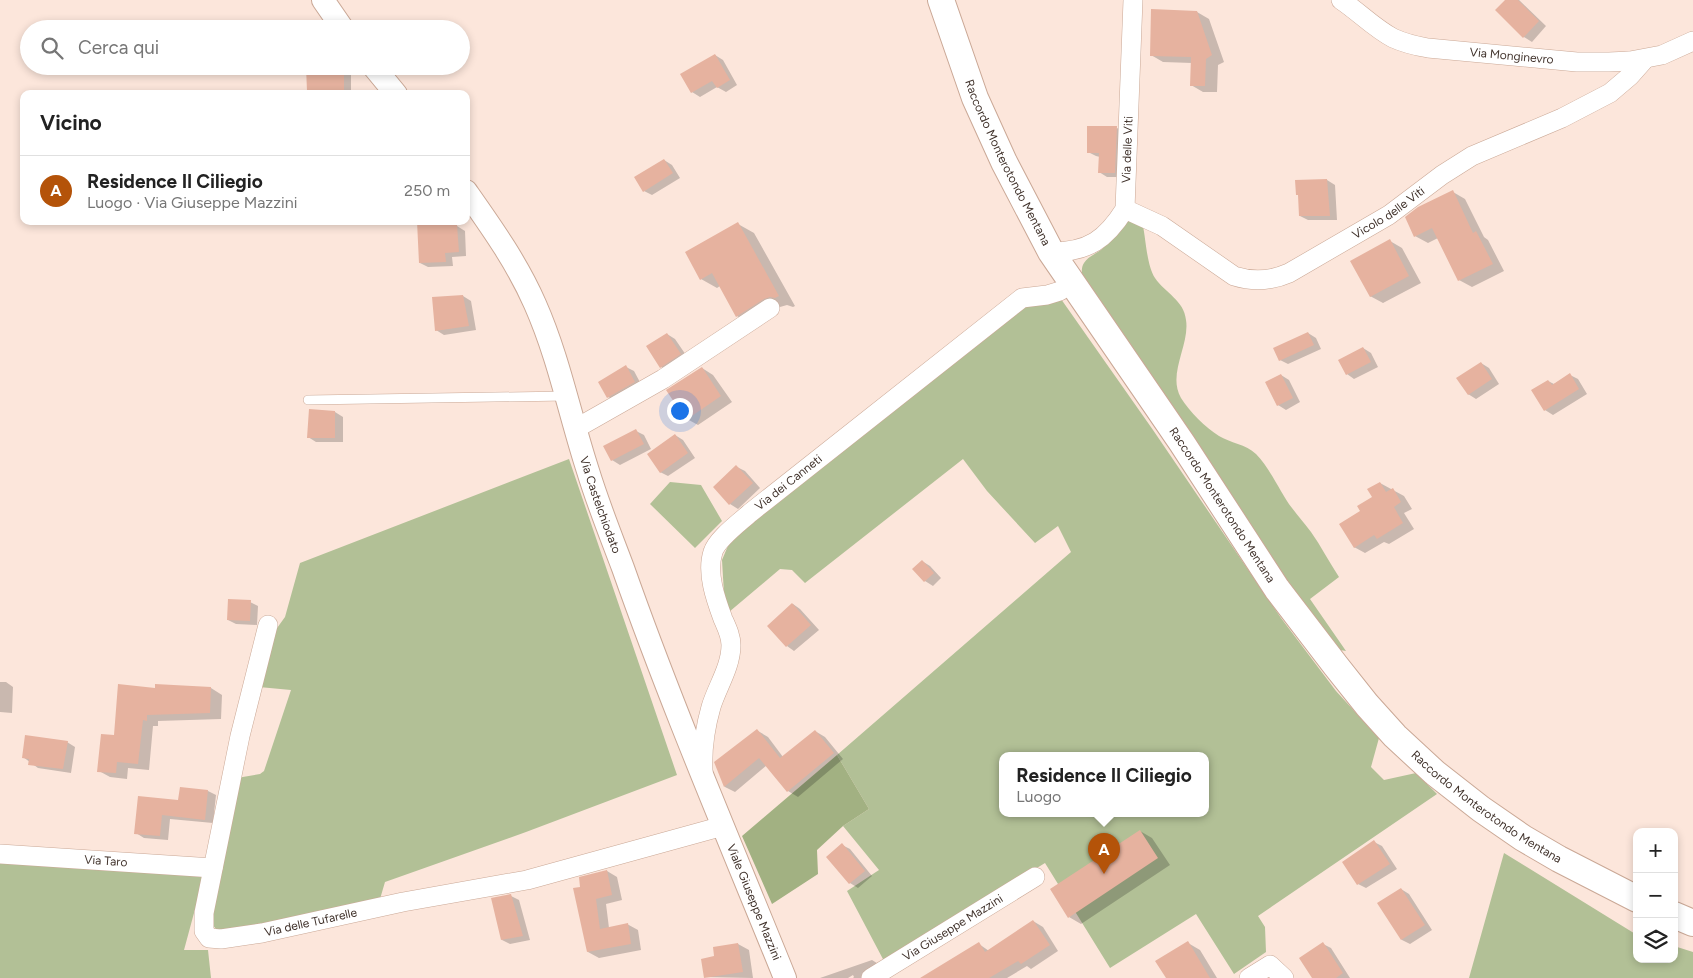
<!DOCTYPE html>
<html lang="it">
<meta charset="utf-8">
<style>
body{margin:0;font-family:Figtree,sans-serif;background:#f6f6f6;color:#222}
.controls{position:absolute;right:15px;bottom:15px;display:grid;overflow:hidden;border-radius:10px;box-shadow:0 2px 8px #0003}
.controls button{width:45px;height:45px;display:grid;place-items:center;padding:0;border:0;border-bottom:1px solid #e0e0e0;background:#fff;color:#222;font:25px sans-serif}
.you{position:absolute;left:679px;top:410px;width:18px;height:18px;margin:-12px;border:4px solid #fff;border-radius:50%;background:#1a73e8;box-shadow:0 0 0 8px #1a73e833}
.badge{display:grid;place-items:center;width:32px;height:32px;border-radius:50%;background:#b45309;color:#fff;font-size:16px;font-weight:700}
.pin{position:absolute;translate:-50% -41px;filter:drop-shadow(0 1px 2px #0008)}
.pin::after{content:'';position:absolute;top:26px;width:18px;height:15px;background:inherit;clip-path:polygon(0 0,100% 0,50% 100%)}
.popup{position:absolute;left:999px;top:752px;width:210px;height:65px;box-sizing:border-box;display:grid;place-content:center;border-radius:10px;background:#fff;filter:drop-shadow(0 1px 4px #0005);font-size:16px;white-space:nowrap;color:#767676}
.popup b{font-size:19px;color:#222}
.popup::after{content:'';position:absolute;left:50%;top:100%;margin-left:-10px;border:10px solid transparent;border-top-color:#fff}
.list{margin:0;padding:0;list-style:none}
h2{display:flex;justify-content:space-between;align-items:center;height:65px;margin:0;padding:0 20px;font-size:21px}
h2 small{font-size:16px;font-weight:400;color:#767676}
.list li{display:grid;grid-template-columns:32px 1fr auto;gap:15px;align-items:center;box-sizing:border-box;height:70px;padding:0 20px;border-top:1px solid #e0e0e0}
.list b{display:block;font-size:19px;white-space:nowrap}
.list p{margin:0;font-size:16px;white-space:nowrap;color:#767676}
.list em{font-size:16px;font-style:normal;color:#767676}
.icon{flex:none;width:28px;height:28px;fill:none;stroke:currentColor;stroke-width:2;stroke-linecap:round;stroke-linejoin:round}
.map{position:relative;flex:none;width:1693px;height:978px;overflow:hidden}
.search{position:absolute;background:#fff;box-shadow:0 2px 8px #0003;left:20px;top:20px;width:450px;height:55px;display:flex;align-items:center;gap:12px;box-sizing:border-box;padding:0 18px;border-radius:28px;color:#767676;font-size:19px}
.panel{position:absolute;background:#fff;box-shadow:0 2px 8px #0003;left:20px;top:90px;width:450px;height:135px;border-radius:10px}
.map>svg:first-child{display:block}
.green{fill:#b2c096;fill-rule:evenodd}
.forest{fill:#a2b182}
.shadow{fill:#0003}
.building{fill:#e6b29f}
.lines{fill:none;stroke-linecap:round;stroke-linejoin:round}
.service-casing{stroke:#caa896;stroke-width:10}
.minor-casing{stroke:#caa896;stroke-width:20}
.tertiary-casing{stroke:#caa896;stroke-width:24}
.secondary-casing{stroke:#caa896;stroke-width:28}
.service{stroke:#fff;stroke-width:9}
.minor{stroke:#fff;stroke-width:19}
.tertiary{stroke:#fff;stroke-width:22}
.secondary{stroke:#fff;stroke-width:26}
.labels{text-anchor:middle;stroke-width:4;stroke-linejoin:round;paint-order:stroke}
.street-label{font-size:12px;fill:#40322b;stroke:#fef6f2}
</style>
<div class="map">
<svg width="1693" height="978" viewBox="0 0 1693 978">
<rect width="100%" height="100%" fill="#fce6db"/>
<path class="green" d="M 1128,220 L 1143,226 C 1146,241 1147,266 1155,278 C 1165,293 1184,300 1186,320 C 1190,345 1167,374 1181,398 C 1189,411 1206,428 1219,436 C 1230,443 1246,444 1256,454 C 1270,468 1280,492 1292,508 C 1298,516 1305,524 1311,532 C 1321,546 1329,562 1339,577 L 1310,599 L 1346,651 L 1334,649 L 1089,293 C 1086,285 1078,272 1084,263 C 1088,256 1099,253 1105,246 C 1114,237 1115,229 1128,220 Z
M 1061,299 L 1153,430 L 1281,618 L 1336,691 L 1379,738 L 1371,767 L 1384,780 L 1416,773 L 1437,794 L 1258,916 L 1265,927 L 1266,952 L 1234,974 L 1196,914 L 1110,968 L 1045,863 L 884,961 L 847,891 L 879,870 L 843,826 L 869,809 L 837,755 L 1071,552 L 1058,526 L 1035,543 L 987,491 L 963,459 L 805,583 L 792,570 L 780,569 L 729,612 L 724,594 L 722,560 L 730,541 L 1027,301 ZM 1003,755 L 1205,755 L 1205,813 L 1003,813 Z
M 569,459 L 677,775 L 526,832 L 385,882 L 380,899 L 224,932 L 216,929 L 210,922 L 237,778 L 260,774 L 264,771 L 291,690 L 259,687 L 272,635 L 285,617 L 300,563 Z
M 670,482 L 701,485 L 722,521 L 695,548 L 650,504 Z
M 1504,853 L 1637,935 L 1637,959 L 1674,959 L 1674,946 L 1693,952 L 1693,978 L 1469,978 Z
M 0,862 L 204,876 L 184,950 L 208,950 L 211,978 L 0,978 Z"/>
<path class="forest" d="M 837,755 L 869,809 L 843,826 L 817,850 L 818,874 L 772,904 L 742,836 Z"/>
<path class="shadow" d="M 1507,0 L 1519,0 L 1546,26 L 1532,42 L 1524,37 Z
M 1197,12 L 1209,19 L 1224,62 L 1218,65 L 1217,92 L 1203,92 L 1191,85 L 1192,63 L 1163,62 L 1151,55 Z
M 715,55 L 723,60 L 737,85 L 726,92 L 717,87 L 700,97 L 692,92 Z
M 330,66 L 345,66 L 351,70 L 351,94 L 314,94 L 309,90 L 307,68 Z
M 1117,128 L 1124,132 L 1123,177 L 1107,177 L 1099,172 L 1100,157 L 1096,156 L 1088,152 Z
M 664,160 L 672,165 L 680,178 L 652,195 L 644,191 Z
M 1327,180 L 1335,185 L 1337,220 L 1308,220 L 1300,216 Z
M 1453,192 L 1465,199 L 1484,237 L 1488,240 L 1504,271 L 1472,287 L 1459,280 L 1438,238 L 1428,243 L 1415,236 Z
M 395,221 L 434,221 L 434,225 L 402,225 Z
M 738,224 L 754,233 L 795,306 L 793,307 L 787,305 L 780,307 L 753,326 L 737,316 L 720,286 L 717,288 L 701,279 Z
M 457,226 L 465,231 L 466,256 L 452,257 L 453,266 L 428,267 L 420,263 Z
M 1390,241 L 1402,248 L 1421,283 L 1383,303 L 1370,296 Z
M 463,296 L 471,301 L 476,330 L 444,335 L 436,330 Z
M 1308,333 L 1316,338 L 1321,349 L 1288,364 L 1280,360 Z
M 667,334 L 675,339 L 688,358 L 669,371 L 661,367 Z
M 1363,348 L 1371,353 L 1378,367 L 1354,379 L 1347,374 Z
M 1481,363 L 1489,368 L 1499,384 L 1476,399 L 1468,394 Z
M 626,367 L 634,371 L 642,386 L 616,401 L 608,397 Z
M 702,368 L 713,375 L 732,402 L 698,425 L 687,419 Z
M 1281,375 L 1289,380 L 1300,402 L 1286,410 L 1278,405 Z
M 1570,375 L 1578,379 L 1587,394 L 1553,415 L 1545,410 L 1548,381 L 1554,384 Z
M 310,411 L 335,412 L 343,417 L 343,442 L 316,442 L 308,437 Z
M 636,431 L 644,435 L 651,449 L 620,465 L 612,460 Z
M 675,435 L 683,440 L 695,458 L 668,476 L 660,472 Z
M 737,467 L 745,471 L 760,488 L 738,509 L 730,504 Z
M 1380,483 L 1404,496 L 1412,509 L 1404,513 L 1414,529 L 1389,544 L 1384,542 L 1365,553 L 1354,547 L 1362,511 L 1374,497 Z
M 922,561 L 930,566 L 941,578 L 933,586 L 925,581 L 914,569 Z
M 250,602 L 258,606 L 257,625 L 236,624 L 228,620 Z
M 793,604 L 800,609 L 819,630 L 794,651 L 787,646 Z
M 0,682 L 6,682 L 13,687 L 12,713 L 0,712 Z
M 157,686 L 211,688 L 222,695 L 221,719 L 158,721 L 158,726 L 153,726 L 149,770 L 128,768 L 127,779 L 110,777 L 99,771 L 157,689 Z
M 758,731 L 768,737 L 783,757 L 815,731 L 825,737 L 843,759 L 798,797 L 788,791 L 767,765 L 735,792 L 725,787 L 716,763 Z
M 67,742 L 75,747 L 71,773 L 38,768 L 23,757 Z
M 208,791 L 216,795 L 213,823 L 170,819 L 168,840 L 144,838 L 136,833 L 180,801 Z
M 1140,831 L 1152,838 L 1170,865 L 1081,924 L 1069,917 Z
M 1374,842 L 1382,846 L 1397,869 L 1366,888 L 1358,884 Z
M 842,845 L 850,849 L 872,876 L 858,888 L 850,883 Z
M 607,871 L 617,877 L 622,900 L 606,904 L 609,928 L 627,924 L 638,930 L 641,950 L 599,958 L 588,952 L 581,888 Z
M 1401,889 L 1409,894 L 1432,930 L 1410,944 L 1402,940 L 1379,903 Z
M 511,896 L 519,900 L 530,940 L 510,944 L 502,940 Z
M 1033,921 L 1043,927 L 1058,951 L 1031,969 L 1027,966 L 1007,978 L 925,978 L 979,944 L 989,951 Z
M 1188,943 L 1200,950 L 1217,978 L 1167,978 Z
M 738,944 L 749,950 L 753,978 L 705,977 L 715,958 Z
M 1323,944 L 1331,948 L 1350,978 L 1313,978 Z
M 872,960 L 880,965 L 865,978 L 853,978 L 854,977 L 853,975 L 848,978 L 820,978 Z"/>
<path class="building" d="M 1505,0 L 1518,0 L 1539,21 L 1523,38 L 1495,10 Z
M 1151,9 L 1197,11 L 1212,55 L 1206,59 L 1205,86 L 1190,86 L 1191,57 L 1150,56 Z
M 715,54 L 730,80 L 717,88 L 712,81 L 691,93 L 680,74 Z
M 344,66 L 344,92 L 307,91 L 306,67 Z
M 1087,126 L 1117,126 L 1115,173 L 1098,173 L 1099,153 L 1087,153 Z
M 664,159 L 673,173 L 643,192 L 634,177 Z
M 1327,179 L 1330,216 L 1299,216 L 1298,195 L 1296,195 L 1295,180 Z
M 1453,190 L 1473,233 L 1476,231 L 1493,264 L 1458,281 L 1432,228 L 1414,237 L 1405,217 L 1418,207 Z
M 417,221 L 454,221 L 454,225 L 457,225 L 459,252 L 445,253 L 446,262 L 419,263 Z
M 738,222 L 779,296 L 775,298 L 770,297 L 764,299 L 736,317 L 712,273 L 700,280 L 685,252 Z
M 1390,239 L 1409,276 L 1370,297 L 1350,261 Z
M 463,295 L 469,326 L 435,331 L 432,297 Z
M 1308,332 L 1314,345 L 1279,361 L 1273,348 Z
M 667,333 L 681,354 L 660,368 L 646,346 Z
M 1363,347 L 1371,362 L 1346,375 L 1338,360 Z
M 1481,362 L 1492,379 L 1468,395 L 1456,378 Z
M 626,365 L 635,382 L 607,398 L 598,382 Z
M 702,367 L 721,396 L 686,420 L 666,390 Z
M 1570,373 L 1579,389 L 1544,411 L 1531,390 L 1548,380 L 1552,385 Z
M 1281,374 L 1293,398 L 1277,406 L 1265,382 Z
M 309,409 L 335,411 L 335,438 L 307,438 Z
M 636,429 L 644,444 L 611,461 L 603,446 Z
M 675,434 L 688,453 L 660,473 L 647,454 Z
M 736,465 L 753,483 L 729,505 L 713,487 Z
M 1380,482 L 1386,492 L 1393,488 L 1401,502 L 1394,507 L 1403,523 L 1377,539 L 1374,535 L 1354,548 L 1339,524 L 1360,511 L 1357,506 L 1372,497 L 1367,489 Z
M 922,560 L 934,573 L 924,582 L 912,569 Z
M 228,599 L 251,600 L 250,621 L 227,620 Z
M 792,603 L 811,625 L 786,647 L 767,626 Z
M 118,684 L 155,688 L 155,684 L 211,687 L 210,713 L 147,715 L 147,721 L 143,720 L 138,764 L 117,762 L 116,773 L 97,772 L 101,734 L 114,735 Z
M 757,729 L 780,758 L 815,730 L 834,753 L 787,792 L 759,758 L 724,787 L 714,762 Z
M 25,735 L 68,741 L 63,769 L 28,765 L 29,759 L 22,758 Z
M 180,787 L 208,790 L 205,820 L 162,815 L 160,836 L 134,834 L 138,796 L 178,800 Z
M 1140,830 L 1158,858 L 1068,918 L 1050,889 Z
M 1374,840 L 1390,864 L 1357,885 L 1342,862 Z
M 842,843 L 865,871 L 849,884 L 826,857 Z
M 607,870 L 612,895 L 596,899 L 600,929 L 628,923 L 631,944 L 587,952 L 573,888 L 580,887 L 579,877 Z
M 1401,888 L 1425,925 L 1401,940 L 1377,903 Z
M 511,894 L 523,936 L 501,940 L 491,898 Z
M 1033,920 L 1050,945 L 1021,964 L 1018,961 L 989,978 L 920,978 L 979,942 L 985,952 Z
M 1188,941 L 1210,978 L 1166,978 L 1155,961 Z
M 1323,942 L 1343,973 L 1336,978 L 1312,978 L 1299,958 Z
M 738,943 L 743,972 L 704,978 L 701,959 L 714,956 L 713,947 Z"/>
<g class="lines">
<defs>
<path id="service" d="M 308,400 L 566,396"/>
<g id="minor">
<path id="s1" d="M 1341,0 C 1359,12 1374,28 1393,38 C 1404,43 1416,46 1428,48 L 1577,62 L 1609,62 L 1630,61 L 1662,55 L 1693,41"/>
<path id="s2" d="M 1125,209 L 1162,226 L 1234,276 C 1253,282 1271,281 1289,273 L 1389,215 L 1442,175 L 1472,156 L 1562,118 L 1610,93 L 1630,76 L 1645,59"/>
<path id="s3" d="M 1051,252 C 1089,252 1106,239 1125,209 L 1133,0"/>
<path d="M 575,429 L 663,379 L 770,308"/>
<path id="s4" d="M 268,625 L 240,736 L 204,913 L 204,931 L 209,938 L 221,939 L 262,933 L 403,902 L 527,880 L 723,826"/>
<path id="s5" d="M 703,771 C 702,750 705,728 711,707 C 717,687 731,667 731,645 C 731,636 727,628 723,619 C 716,600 706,573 713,552 C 717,539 739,523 750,513 L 1022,298 L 1047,295 L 1060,291"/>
<path id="s6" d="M 0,854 L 213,868"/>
<path id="s7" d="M 871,978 L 1035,877"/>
<path d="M 1249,978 L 1270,965 L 1284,978"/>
</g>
<g id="tertiary">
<path d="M 323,0 L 343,29"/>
<path d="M 373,66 L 396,94"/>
<path id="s8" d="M 466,191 C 492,228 517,263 535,304 C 559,358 570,416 588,471 C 598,504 611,536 623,568 C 672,707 730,842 785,978"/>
</g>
<g id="secondary">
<path id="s9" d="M 941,0 L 975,98 L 1004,162 L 1051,252 L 1182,443 L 1277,589 L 1336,666 L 1367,705 L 1395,736 L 1435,773 L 1481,809 L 1523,838 L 1559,859 L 1637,899"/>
<path d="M 1674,915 L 1693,923"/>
</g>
</defs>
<use href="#service" class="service-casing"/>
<use href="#minor" class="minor-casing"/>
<use href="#tertiary" class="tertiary-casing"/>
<use href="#secondary" class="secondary-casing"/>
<use href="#service" class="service"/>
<use href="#minor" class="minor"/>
<use href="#tertiary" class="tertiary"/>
<use href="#secondary" class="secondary"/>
</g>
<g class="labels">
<g class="street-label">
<text dy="4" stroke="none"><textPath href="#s1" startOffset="185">Via Monginevro</textPath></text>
<text dy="4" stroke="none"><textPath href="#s3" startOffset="150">Via delle Viti</textPath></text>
<text dy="4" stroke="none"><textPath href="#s9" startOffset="176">Raccordo Monterotondo Mentana</textPath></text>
<text dy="4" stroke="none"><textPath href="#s2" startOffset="301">Vicolo delle Viti</textPath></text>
<text dy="4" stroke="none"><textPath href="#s5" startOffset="330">Via dei Canneti</textPath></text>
<text dy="4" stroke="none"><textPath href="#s8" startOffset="344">Via Castelchiodato</textPath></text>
<text dy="4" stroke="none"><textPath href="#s9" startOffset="581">Raccordo Monterotondo Mentana</textPath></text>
<text dy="4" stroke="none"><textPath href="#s9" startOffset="986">Raccordo Monterotondo Mentana</textPath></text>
<text dy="4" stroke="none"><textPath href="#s6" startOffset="106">Via Taro</textPath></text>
<text dy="4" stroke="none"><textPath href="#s8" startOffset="770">Viale Giuseppe Mazzini</textPath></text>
<text dy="4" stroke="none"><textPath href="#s4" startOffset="425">Via delle Tufarelle</textPath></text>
<text dy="4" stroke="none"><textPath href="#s7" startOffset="96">Via Giuseppe Mazzini</textPath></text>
</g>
</g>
</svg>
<div class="controls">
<button>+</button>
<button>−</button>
<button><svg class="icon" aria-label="layers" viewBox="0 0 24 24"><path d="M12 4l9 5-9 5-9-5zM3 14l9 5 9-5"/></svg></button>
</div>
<div class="you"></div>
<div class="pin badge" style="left:1104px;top:874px">A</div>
<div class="popup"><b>Residence Il Ciliegio</b>Luogo</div>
<div class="search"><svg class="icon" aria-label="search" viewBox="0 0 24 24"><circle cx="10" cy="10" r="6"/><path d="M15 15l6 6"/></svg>Cerca qui</div>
<section class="panel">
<h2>Vicino<small></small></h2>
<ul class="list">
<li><span class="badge">A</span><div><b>Residence Il Ciliegio</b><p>Luogo · Via Giuseppe Mazzini</p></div><em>250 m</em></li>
</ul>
</section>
</div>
